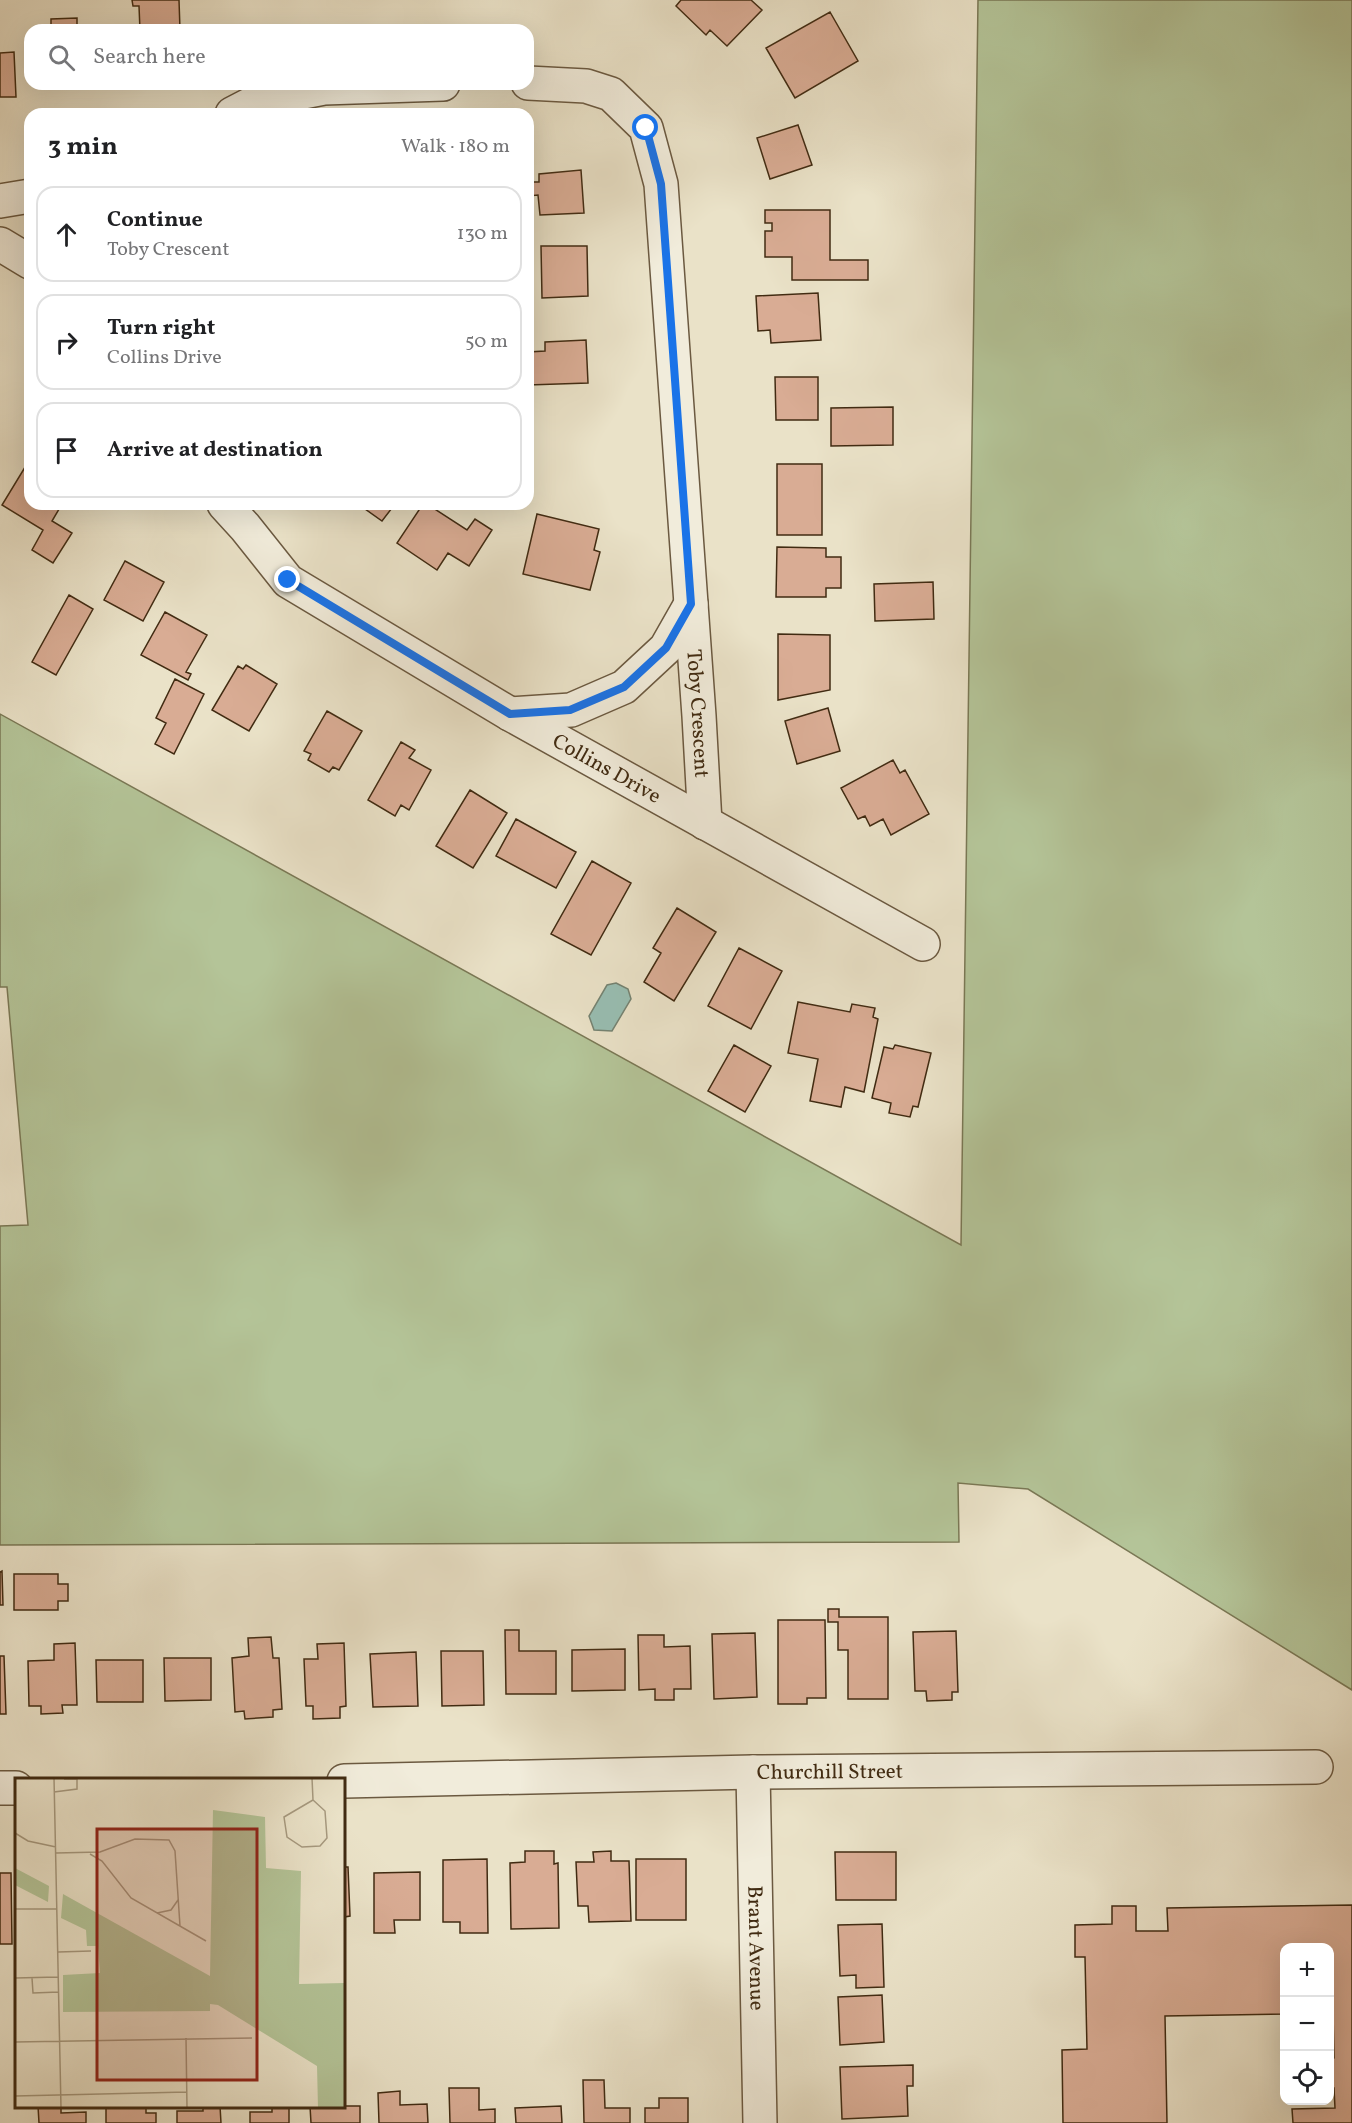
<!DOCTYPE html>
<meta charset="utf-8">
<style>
body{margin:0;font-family:Vollkorn,serif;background:#f2f2f2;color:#202124}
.controls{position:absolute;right:18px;bottom:18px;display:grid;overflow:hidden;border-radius:12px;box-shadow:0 6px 24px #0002}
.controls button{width:54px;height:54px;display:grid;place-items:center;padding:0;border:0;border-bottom:2px solid #e0e0e0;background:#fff;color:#202124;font:30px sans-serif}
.stop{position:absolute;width:18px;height:18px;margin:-14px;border:4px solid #1a73e8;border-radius:50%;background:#fff}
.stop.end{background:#1a73e8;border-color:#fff;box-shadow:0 2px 6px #0008}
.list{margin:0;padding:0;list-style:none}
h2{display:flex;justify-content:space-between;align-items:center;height:78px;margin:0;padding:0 24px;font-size:26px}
h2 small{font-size:20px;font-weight:400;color:#757577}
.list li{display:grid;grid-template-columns:39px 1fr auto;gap:18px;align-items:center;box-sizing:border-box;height:96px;margin:0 12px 12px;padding:0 12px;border:2px solid #e0e0e0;border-radius:18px}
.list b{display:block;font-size:22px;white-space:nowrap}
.list p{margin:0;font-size:20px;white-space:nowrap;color:#757577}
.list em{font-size:20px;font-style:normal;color:#757577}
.icon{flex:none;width:33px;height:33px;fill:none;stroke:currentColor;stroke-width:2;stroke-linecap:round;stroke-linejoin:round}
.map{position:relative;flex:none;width:1352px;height:2123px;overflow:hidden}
.search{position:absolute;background:#fff;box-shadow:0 6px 24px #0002;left:24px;top:24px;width:510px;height:66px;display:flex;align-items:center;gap:15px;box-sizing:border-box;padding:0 21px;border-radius:18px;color:#757577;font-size:22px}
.panel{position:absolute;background:#fff;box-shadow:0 6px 24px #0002;left:24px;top:108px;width:510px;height:402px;border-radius:18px}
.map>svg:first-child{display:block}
.green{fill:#b4c498;stroke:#7a7855;stroke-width:1.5}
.water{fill:#98beb2;stroke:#758372;stroke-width:1.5}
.building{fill:#d9ac94;stroke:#412b12;stroke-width:1.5}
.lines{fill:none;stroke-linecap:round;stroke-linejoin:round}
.minor-casing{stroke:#6b5940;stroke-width:36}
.minor{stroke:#f1ecdb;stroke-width:33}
.route{stroke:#1a73e8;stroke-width:8}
.labels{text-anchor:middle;stroke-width:4.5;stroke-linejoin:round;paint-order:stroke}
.street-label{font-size:21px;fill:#412b12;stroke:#f1ecdb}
.inset-road{fill:none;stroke:#a6997f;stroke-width:1.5}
.view{fill:#8f2418;fill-opacity:0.15;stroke:#8f2418;stroke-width:3}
.inset-edge{fill:none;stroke:#412b12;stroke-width:3}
</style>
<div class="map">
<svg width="1352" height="2123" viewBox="0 0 1352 2123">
<rect width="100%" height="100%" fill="#eae2c8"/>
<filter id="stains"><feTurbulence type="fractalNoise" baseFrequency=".00333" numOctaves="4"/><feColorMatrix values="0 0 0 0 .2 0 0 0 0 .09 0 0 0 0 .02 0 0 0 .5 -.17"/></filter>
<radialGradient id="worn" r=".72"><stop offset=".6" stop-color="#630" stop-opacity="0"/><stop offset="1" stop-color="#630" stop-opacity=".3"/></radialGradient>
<path class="green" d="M 978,0 L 1352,0 L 1352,1690 L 1028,1489 L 958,1483 L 959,1542 L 0,1545 L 0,1226 L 28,1225 L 7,987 L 0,987 L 0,714 L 961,1245 Z"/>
<path class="water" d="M 616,983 L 628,989 L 631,999 L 612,1031 L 594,1030 L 589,1016 L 607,985 Z"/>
<path class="building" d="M 132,0 L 179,0 L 180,30 L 140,30 L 139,6 L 133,6 Z
M 681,0 L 751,0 L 762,10 L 727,46 L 710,30 L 706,35 L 676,6 Z
M 830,12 L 858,61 L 795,98 L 766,48 Z
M 77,18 L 77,30 L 51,30 L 51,19 Z
M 14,52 L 16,97 L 0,97 L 0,53 Z
M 798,125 L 812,165 L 770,179 L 757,138 Z
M 581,170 L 584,213 L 540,215 L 538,195 L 528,196 L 528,182 L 539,182 L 539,174 Z
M 765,210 L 830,210 L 830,260 L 868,260 L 868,280 L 792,280 L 792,257 L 765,257 L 765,231 L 772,231 L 772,223 L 765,223 Z
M 541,246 L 587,246 L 588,296 L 542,298 Z
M 818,293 L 821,340 L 771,343 L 770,330 L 758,331 L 756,296 Z
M 586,340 L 588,383 L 528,385 L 528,352 L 545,351 L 545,342 Z
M 775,377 L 818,377 L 818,420 L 776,420 Z
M 893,407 L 893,445 L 831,446 L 831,408 Z
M 30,459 L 30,504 L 62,504 L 52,521 L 72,533 L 53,563 L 32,550 L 43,530 L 2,505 Z
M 777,464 L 822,464 L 822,535 L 777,535 Z
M 358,504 L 395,504 L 382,521 Z
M 423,504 L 427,504 L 467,530 L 475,519 L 492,530 L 469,566 L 448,553 L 437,570 L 397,543 Z
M 537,514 L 599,529 L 594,550 L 600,552 L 590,590 L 523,574 Z
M 777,547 L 826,548 L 826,557 L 841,557 L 841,588 L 826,588 L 826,597 L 776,597 Z
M 125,561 L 164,582 L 143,621 L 104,600 Z
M 933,582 L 934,619 L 875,621 L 874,584 Z
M 69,595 L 93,609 L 56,675 L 32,662 Z
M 165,612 L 207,635 L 186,672 L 191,674 L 188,680 L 141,655 Z
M 778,634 L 830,635 L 830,690 L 778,700 Z
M 246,665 L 277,684 L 249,731 L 212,710 L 238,666 L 243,669 Z
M 175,679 L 204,694 L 174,754 L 155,744 L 166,723 L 156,718 Z
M 828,708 L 840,751 L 797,764 L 785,721 Z
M 327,711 L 362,731 L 339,770 L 333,767 L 329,772 L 308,760 L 311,754 L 304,751 Z
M 401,742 L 415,750 L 409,758 L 431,770 L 409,810 L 401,805 L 395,816 L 368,800 Z
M 893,760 L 900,773 L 905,770 L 929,814 L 891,835 L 883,819 L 870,826 L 865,816 L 858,819 L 841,788 Z
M 470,790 L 507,813 L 473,868 L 436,846 Z
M 516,819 L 576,852 L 556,888 L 496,856 Z
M 592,861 L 631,883 L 591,955 L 551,934 Z
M 677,908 L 716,932 L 674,1001 L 644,982 L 661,953 L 653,948 Z
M 739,948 L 782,971 L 751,1029 L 708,1006 Z
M 798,1002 L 850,1012 L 852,1004 L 875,1008 L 873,1017 L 878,1019 L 864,1092 L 845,1087 L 841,1107 L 810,1101 L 818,1059 L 788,1053 Z
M 734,1045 L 771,1066 L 745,1112 L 708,1091 Z
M 895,1045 L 931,1053 L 918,1107 L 913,1106 L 910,1117 L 889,1113 L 891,1103 L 872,1098 L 884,1047 L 893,1049 Z
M 2,1571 L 3,1605 L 0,1605 L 0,1572 Z
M 14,1574 L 58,1574 L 58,1584 L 68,1584 L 68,1601 L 58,1601 L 58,1610 L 14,1610 Z
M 828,1609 L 839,1609 L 839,1617 L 888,1617 L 888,1699 L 848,1699 L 848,1650 L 838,1650 L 838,1622 L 828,1622 Z
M 778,1620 L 825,1620 L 826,1698 L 807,1698 L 807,1704 L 778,1704 Z
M 505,1630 L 519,1630 L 519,1651 L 556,1651 L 556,1694 L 506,1694 Z
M 956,1631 L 958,1692 L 952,1692 L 952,1700 L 927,1701 L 926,1691 L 915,1691 L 913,1632 Z
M 755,1633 L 757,1697 L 714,1699 L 712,1634 Z
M 638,1635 L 664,1635 L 664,1647 L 690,1646 L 691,1689 L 674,1689 L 674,1700 L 655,1700 L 655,1689 L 639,1690 Z
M 271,1637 L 273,1658 L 279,1658 L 282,1709 L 273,1710 L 273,1717 L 245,1719 L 244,1711 L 235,1712 L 232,1658 L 249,1656 L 248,1638 Z
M 75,1643 L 77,1705 L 62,1705 L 63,1713 L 41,1714 L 41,1706 L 29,1706 L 28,1661 L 54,1660 L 54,1644 Z
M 344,1643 L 346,1706 L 340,1707 L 340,1718 L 313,1719 L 313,1706 L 306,1706 L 304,1659 L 318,1659 L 317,1644 Z
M 625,1649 L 625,1690 L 572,1691 L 572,1650 Z
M 441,1651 L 483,1651 L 484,1705 L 442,1706 Z
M 416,1652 L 418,1706 L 373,1707 L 370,1654 Z
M 0,1656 L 4,1656 L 6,1714 L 0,1714 Z
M 164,1658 L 211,1658 L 211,1700 L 165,1701 Z
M 96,1660 L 143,1660 L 143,1702 L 97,1702 Z
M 525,1851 L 554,1851 L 554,1864 L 558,1863 L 559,1928 L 511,1929 L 510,1863 L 525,1862 Z
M 611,1851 L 611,1861 L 629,1861 L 631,1921 L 589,1922 L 588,1906 L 578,1906 L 576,1862 L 594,1862 L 593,1852 Z
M 835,1852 L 896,1852 L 896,1900 L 836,1900 Z
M 487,1859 L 488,1933 L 460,1933 L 460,1922 L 443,1922 L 443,1860 Z
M 636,1859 L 686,1859 L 686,1920 L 636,1920 Z
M 344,1867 L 348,1867 L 350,1916 L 344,1917 Z
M 420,1872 L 420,1920 L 394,1920 L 395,1933 L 374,1933 L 374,1873 Z
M 0,1873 L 11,1873 L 12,1944 L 0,1944 Z
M 1352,1905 L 1352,2123 L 1293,2123 L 1292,2109 L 1335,2108 L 1334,2088 L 1330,2088 L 1330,2059 L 1334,2058 L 1333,2013 L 1330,2013 L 1330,1948 L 1284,1948 L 1284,2014 L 1165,2016 L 1167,2123 L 1063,2123 L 1062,2050 L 1087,2049 L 1085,1957 L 1075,1957 L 1075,1925 L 1112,1924 L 1112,1906 L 1136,1906 L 1136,1931 L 1168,1931 L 1167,1908 Z
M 882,1924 L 884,1987 L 856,1988 L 856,1975 L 840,1976 L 838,1925 Z
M 882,1995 L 884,2042 L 840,2045 L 838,1997 Z
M 913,2065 L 913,2086 L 907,2086 L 908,2116 L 842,2119 L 840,2067 Z
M 583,2080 L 604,2080 L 605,2108 L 630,2108 L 630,2123 L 584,2123 Z
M 449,2088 L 479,2088 L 479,2110 L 495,2109 L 495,2123 L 450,2123 Z
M 400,2091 L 400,2105 L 427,2104 L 428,2123 L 379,2123 L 378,2093 Z
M 659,2098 L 688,2098 L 688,2123 L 645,2123 L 645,2108 L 659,2108 Z
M 38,2106 L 61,2106 L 61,2113 L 86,2112 L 86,2123 L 39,2123 Z
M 106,2106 L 146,2106 L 146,2113 L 156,2113 L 156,2123 L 106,2123 Z
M 203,2106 L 220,2106 L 221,2123 L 177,2123 L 177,2111 L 203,2111 Z
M 272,2106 L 289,2106 L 289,2123 L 250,2123 L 250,2112 L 272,2112 Z
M 310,2106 L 360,2106 L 360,2123 L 311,2123 Z
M 561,2106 L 562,2123 L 516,2123 L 515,2108 Z"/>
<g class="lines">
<defs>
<g id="minor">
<path id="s1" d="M 528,83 L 586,86 L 611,94 L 646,128 L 661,184 L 699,716 L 705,823"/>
<path d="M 232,114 L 257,101 L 324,88 L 443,84"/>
<path d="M 0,201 L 30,196"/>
<path d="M 0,244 L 30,262"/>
<path id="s2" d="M 224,504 L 245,527 L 288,581 L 510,714 L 923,944"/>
<path d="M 510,714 L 571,710 L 624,687 L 666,648 L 691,604"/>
<path id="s3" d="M 753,1772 L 760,2123"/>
<path id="s4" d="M 344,1781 L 753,1772 L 1316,1767"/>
<path d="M 0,1788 L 16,1788"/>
</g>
</defs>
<use href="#minor" class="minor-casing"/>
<use href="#minor" class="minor"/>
</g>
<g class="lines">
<path class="route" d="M 288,580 L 510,714 L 570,710 L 624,687 L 666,648 L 691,604 L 661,184 L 646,128"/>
</g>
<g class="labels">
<g class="street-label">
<text dy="7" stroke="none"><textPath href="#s1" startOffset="722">Toby Crescent</textPath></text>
<text dy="7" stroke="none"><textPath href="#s2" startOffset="470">Collins Drive</textPath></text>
<text dy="7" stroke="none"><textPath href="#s4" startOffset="486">Churchill Street</textPath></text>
<text dy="7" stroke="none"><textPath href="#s3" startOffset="176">Brant Avenue</textPath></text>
</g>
</g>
<g transform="translate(15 1778)">
<rect width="330" height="330" fill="#eae2c8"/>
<path d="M 198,32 L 250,39 L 251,90 L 286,93 L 284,206 L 330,205 L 330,330 L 303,330 L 302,288 L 203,227 L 195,226 L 195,233 L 48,234 L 48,197 L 85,195 L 83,168 L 72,168 L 71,152 L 46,140 L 48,116 L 195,198 ZM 0,90 L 34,108 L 33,124 L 0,107 Z" fill="#b4c498"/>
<path class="inset-road" d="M 39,0 L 46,330M 297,0 L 298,22 L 269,39 L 272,59 L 287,69 L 305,68 L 312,60 L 310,33 L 298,22M 39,14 L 62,11 L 62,1 L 49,1M 0,55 L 13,63 L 41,69M 41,75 L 85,74 L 120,61 L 154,62 L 160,73 L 165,148M 75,76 L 87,83 L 116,120 L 191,163M 0,131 L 42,131M 142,135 L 156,132 L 163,122M 43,174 L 76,173M 0,200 L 43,199M 17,200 L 18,215 L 44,214M 171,260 L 172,330M 0,264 L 237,260M 0,318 L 172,314"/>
<path class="view" d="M 82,51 L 242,51 L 242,302 L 82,302 Z"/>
<rect width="330" height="330" class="inset-edge"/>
</g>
<rect width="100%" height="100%" filter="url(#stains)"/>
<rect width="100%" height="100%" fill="url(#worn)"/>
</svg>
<div class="controls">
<button>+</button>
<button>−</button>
<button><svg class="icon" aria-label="locate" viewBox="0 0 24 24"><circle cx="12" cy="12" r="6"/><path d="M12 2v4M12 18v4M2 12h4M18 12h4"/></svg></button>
</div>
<div class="stop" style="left:646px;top:128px"></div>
<div class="stop end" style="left:288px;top:580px"></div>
<div class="search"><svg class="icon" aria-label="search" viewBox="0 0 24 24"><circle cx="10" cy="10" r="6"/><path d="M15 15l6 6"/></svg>Search here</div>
<section class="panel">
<h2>3 min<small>Walk · 180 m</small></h2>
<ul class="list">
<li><svg class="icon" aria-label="ahead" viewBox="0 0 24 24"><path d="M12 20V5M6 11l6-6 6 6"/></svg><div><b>Continue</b><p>Toby Crescent</p></div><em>130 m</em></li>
<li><svg class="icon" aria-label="right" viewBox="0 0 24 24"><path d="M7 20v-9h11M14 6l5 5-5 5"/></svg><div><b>Turn right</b><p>Collins Drive</p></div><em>50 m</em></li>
<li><svg class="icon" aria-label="arrive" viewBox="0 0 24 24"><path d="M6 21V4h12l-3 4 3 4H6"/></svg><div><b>Arrive at destination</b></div></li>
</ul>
</section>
</div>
